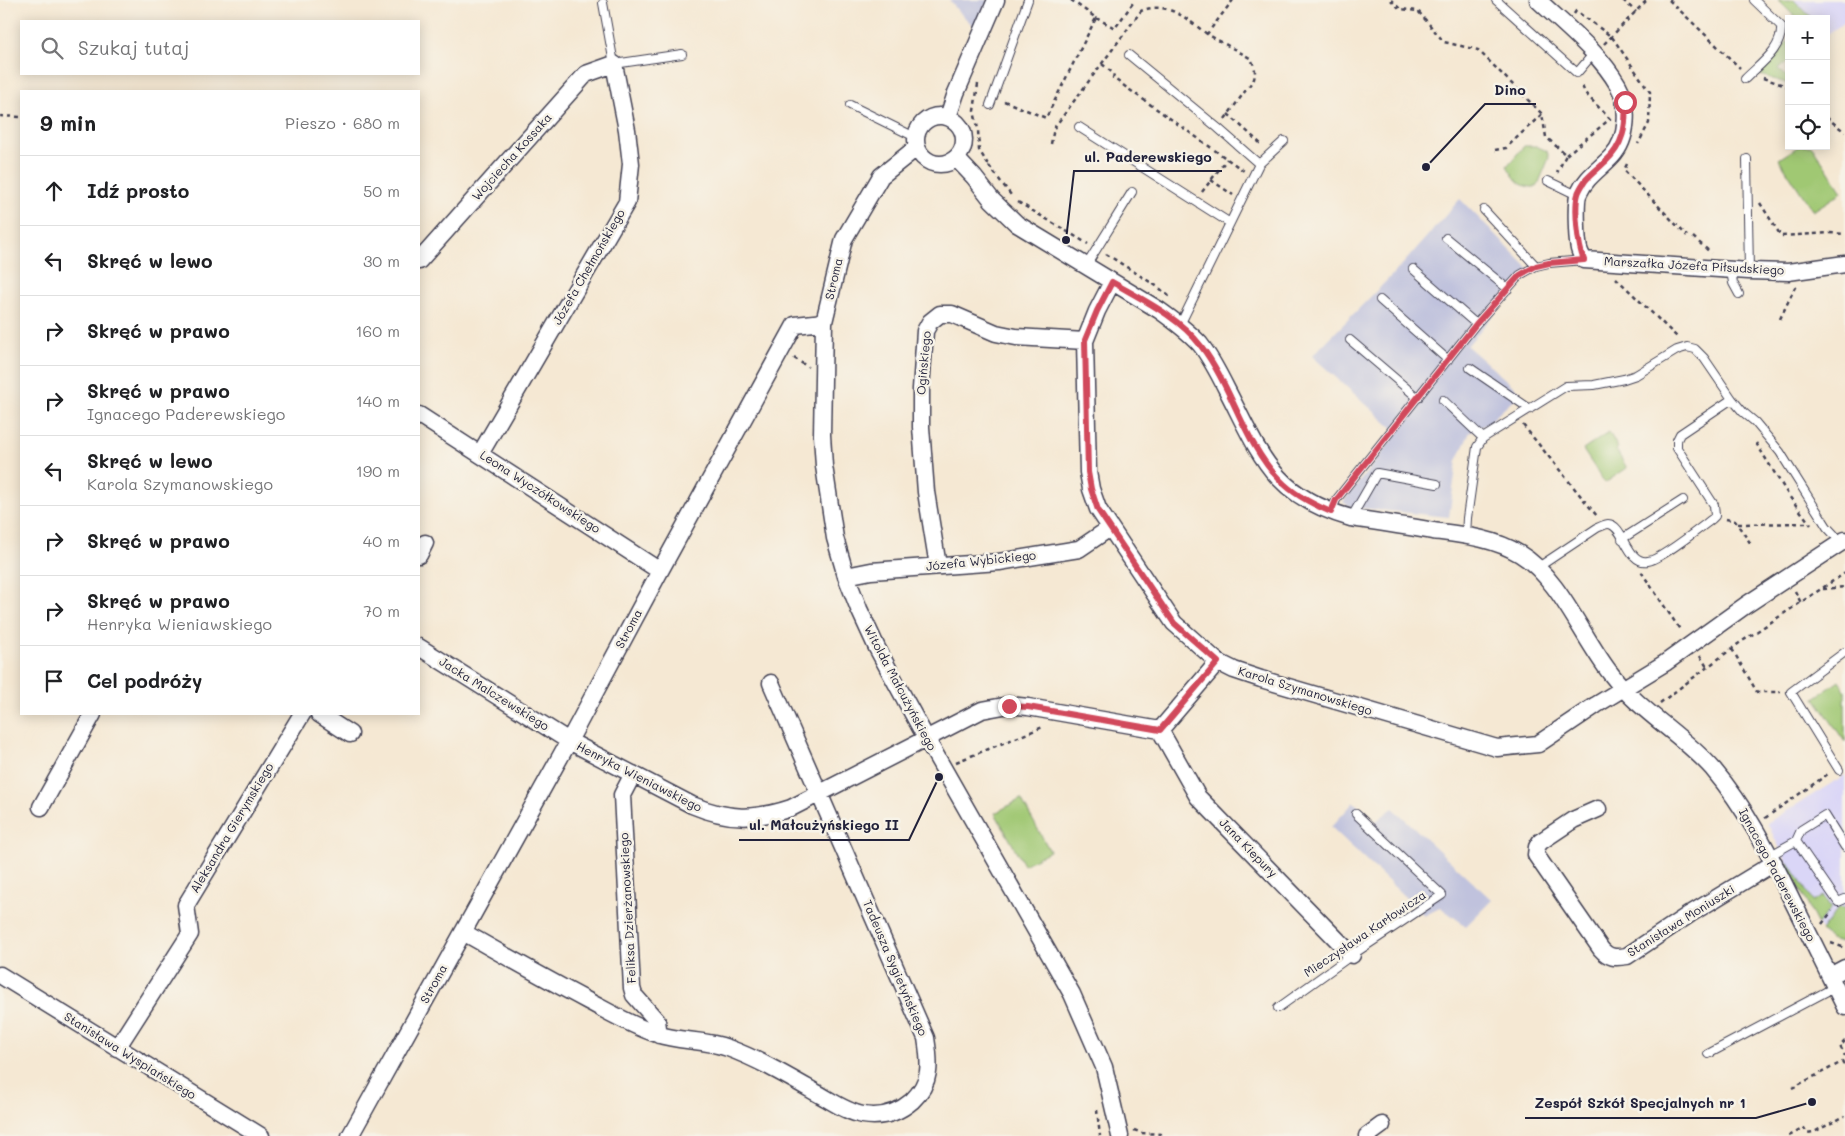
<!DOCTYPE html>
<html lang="pl">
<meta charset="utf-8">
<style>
body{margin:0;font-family:Mali,sans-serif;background:#f2f2f2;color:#202124}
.controls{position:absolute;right:15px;top:15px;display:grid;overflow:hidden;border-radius:0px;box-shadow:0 2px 12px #0003}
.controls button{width:45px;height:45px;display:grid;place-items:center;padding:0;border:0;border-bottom:1px solid #e0e0e0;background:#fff;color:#202124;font:25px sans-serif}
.stop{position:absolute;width:15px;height:15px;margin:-11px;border:4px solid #d1495b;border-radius:50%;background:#fff}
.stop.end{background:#d1495b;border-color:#fff;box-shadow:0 1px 5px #0008}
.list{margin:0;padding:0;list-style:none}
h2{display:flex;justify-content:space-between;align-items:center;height:65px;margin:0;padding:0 20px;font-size:21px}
h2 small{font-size:16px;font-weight:400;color:#757577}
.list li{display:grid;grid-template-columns:32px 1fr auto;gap:15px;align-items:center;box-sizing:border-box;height:70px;padding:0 20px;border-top:1px solid #e0e0e0}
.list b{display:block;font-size:19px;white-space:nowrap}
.list p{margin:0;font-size:16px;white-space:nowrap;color:#757577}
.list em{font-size:16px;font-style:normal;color:#757577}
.icon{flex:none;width:28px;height:28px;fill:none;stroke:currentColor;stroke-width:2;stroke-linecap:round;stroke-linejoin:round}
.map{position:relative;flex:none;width:1845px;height:1136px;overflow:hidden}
.search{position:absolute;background:#fff;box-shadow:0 2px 12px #0003;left:20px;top:20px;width:400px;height:55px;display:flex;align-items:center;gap:12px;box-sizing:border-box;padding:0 18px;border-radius:0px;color:#757577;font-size:19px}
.panel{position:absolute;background:#fff;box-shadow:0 2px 12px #0003;left:20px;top:90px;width:400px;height:625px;border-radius:0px}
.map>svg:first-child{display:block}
.built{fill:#dad6f7}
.industrial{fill:#c0c2dd}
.green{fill:#a0c873;stroke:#617557}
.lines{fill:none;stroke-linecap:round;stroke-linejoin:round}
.service-casing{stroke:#424052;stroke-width:10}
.minor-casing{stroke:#424052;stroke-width:19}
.path{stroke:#424052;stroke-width:2.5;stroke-dasharray:4 4;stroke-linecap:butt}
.service{stroke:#fff;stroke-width:8}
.minor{stroke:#fff;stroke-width:16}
.route{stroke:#d1495b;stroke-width:6}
.labels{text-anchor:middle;stroke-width:5;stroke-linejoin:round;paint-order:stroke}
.street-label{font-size:12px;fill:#22223b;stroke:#f7f3e8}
.leader{fill:none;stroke:#22223b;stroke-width:2}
.callout-dot{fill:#22223b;stroke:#f7f3e8;stroke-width:2}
.callout-label{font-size:14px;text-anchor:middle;font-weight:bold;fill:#22223b;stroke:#f7f3e8;stroke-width:5;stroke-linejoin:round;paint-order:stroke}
</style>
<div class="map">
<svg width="1845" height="1136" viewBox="0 0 1845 1136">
<rect width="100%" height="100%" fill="#f7f3e8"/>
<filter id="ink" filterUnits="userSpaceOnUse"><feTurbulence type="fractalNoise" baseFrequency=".02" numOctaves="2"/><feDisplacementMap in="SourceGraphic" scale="10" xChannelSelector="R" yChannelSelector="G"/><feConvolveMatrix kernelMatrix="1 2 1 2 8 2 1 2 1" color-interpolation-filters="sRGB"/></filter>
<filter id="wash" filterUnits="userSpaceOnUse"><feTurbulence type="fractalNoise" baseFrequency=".0096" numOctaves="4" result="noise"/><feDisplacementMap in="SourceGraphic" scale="20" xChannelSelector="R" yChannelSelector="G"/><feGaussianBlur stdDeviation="1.12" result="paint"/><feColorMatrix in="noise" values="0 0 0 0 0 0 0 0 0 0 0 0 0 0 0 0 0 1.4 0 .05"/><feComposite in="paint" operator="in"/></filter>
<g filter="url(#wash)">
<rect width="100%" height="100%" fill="#f5e8d3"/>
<path class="built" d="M 1791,0 L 1845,0 L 1845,22 L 1826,35 L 1826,19 L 1810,19 Z
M 1845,775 L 1845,943 L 1844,944 L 1830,939 L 1823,934 L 1767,823 Z"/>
<path class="industrial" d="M 949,0 L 988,0 L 976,28 L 959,12 Z
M 1460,199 L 1532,272 L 1515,289 L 1467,346 L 1520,392 L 1518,396 L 1487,424 L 1470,432 L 1457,461 L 1449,517 L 1351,507 L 1343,502 L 1398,433 L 1312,356 L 1401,266 Z
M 1354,802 L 1375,822 L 1393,808 L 1492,900 L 1466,926 L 1440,907 L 1424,915 L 1331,827 Z"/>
<path class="green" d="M 1778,0 L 1794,0 L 1813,19 L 1797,19 Z
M 1789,40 L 1789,61 L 1778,69 L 1789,78 L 1789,84 L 1757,74 Z
M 1524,146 L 1536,146 L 1547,151 L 1549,158 L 1537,187 C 1519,188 1516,180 1507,166 Z
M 1799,146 L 1812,146 L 1842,192 L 1813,211 L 1779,159 Z
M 1609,432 L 1618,448 L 1616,450 L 1627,468 L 1605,483 L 1583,450 Z
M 1839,681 L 1845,690 L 1845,742 L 1815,698 Z
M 1021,799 L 1050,851 L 1024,865 L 995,813 Z
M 1789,863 L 1813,902 L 1823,896 L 1829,906 L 1832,906 L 1818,925 L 1787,864 Z
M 1839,907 L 1845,908 L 1845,943 L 1830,939 L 1821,931 Z"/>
</g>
<g filter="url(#ink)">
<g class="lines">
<defs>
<path id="service" d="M 1496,0 L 1577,73 L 1594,53
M 603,3 L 614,64 L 682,54
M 1129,55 L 1218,128 L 1259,164 L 1180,325
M 1745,79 C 1760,64 1783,49 1781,26 L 1754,0
M 850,105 L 915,137
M 990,105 L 1028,0
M 1079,127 L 1230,223
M 1747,159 L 1749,271
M 1259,164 L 1284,141
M 1548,181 L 1577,195
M 1484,210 L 1536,266
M 1446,238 L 1508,289
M 1086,266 L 1132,192
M 1413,269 L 1476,324
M 1731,270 L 1733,283 L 1739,294
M 1380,300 L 1448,360
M 1350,340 L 1418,398
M 1470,368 L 1530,409
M 1443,400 L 1483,438
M 1331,512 L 1336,500 L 1363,466 L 1476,324 L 1520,275 L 1536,266 L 1549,263 L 1584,260
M 1351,518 L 1377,473 L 1437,484
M 1466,536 L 1467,518 L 1477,447 L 1483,438 L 1566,386 L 1594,385 L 1624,379 L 1636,375 L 1677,350 L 1687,347 L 1695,349 L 1704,358 L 1732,399 L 1743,412 L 1755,422 L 1780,452 L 1827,527 L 1841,542
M 1622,539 L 1683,500
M 1537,568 L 1597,528 C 1600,527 1605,524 1608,524 C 1624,524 1627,565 1648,561 C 1660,560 1700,528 1712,519 L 1715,516 L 1714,505 L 1677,448 L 1677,440 L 1680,434 L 1732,399
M 1839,770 L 1791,692 L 1845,652
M 1796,841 L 1838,902 L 1845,899
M 1769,856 L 1796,841 L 1801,830 L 1825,815 L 1845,847
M 1278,1008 L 1352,955 L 1442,895 L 1356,814
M 1708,1054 L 1835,987"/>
<path id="minor" d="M 1538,0 C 1565,26 1599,52 1618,85 C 1630,106 1628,139 1612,156 C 1600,169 1586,177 1579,193 C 1575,200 1577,240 1579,249 C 1580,253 1582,256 1584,260 L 1749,271 L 1788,272 L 1845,264
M916 140a24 24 0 1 1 48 0a24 24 0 1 1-48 0Z
M 948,117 L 956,93 L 996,0
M 956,158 L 974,177 L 992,200 L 1017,224 L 1159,310 C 1173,320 1188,331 1200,344 C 1211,358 1219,374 1227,390 C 1261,456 1273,496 1351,518 C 1379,522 1406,526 1433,531 C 1463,535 1494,538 1520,554 C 1559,577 1583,639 1611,674 C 1640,712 1682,734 1713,769 C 1746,808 1769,853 1791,898 C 1809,934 1827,971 1845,1007
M 419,261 L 586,74 L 614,64 L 627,130 L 631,164 L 627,202 L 480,454
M 1112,282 L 1097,311 L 1085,341 L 1088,472 L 1091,489 L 1098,509 L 1174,623 L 1218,662 L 1234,670 L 1261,679 L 1497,748 L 1538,744 L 1596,705 L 1665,663 L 1746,605 L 1845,540
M 824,322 L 822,435 L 824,466 L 835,538 L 846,576 L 859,609 L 877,648 L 926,738 L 1072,994 L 1104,1067 L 1120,1136
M 419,415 L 660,571
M 419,555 L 425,543
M 938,566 L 926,492 L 921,427 L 921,389 L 925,331 L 930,322 L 940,314 L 952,314 L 996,333 L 1016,337 L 1085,341
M 846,576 L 871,571 L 999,562 L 1079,549 L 1110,528
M 419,647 L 569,741 L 692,805 C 728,820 755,820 791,808 L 982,710 L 1009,705 L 1028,707 L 1160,730
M 319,714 L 350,734
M 1160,730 L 1198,797 L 1352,955
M 1160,730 L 1218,662
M 633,774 L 622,795 L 632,988 L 634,995 L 657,1021 L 659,1035
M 41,807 L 93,714
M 1598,809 L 1573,820 L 1540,842 L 1537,847 L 1536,855 L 1601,949 C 1609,958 1615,958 1627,956 L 1690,914 L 1774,863
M 463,932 C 504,955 544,978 586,1000 C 609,1012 632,1026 657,1034 C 679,1042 705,1039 728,1048 C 758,1059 787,1076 815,1092 C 830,1100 846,1112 863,1115 C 881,1118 898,1113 912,1101 C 932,1082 930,1063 926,1038 L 771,683
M 0,975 L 261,1136
M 1830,976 L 1845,968
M 117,1048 L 190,934 L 186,905 L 302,714
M 350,1136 L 569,741 L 660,571 L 795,325 L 824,322 L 844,239 L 881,176 L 916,148
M 1367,1136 L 1382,1125"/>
</defs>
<use href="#service" class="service-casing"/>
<use href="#minor" class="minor-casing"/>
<path class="path" d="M 1391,0 L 1400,9 L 1418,11 L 1444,42 L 1478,50 L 1542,114 L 1546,137 L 1566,155 L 1557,173
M 1623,0 L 1636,12
M 1669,0 L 1740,68
M 1574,14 L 1576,11 L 1612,37 L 1650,92 L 1649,123 L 1638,144
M 1096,18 L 1115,28 L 1135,0
M 1604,44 L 1647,0
M 1102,64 L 1114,74 L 1113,78 L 1244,171
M 1763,78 L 1789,87
M 978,84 L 974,111 L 978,129 L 979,150 L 989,166 L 988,166
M 1004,101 L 1046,118 L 1096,18 L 1071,0
M 1228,114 L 1262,145
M 0,116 L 21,117
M 1826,117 L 1845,132
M 1225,119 L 1254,79 C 1256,71 1255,65 1250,58 L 1207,34 L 1233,0
M 1051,144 L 1054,128 L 1141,11 C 1167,0 1187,19 1207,34
M 1495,150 L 1506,148 L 1542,114
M 1566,155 L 1610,119 L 1585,93 L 1581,83
M 1627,164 L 1624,170 L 1687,236
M 989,166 L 1011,195
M 1211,180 L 1233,195
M 1202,192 L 1227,159
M 1018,202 L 1088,244
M 1760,203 L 1781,236 L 1830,233 L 1845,234
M 1693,237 L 1711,253
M 1106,254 L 1158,287 L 1170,297
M 1616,278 L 1679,339
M 1780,319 L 1796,285
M 794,358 L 808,367
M 1523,425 L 1597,516
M 1756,443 L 1789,496 L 1811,525
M 1726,519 L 1735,521 L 1751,544
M 1738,524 L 1809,523
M 1643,572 L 1642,573 L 1681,631
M 1823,589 L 1845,587
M 1795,591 L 1801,603
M 1732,649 L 1757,692 L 1781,692
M 1700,656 L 1707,667
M 1660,703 L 1738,644 L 1845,573
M 956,762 L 1043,727
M 1765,818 L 1828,774
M 1822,924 L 1832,911
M 1831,943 L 1845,948
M 1845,1041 L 1840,1046 L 1845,1056
M 1792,1088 L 1842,1062 L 1845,1067
M 1097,1110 L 1100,1136
M 1134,1130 L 1142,1133 L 1161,1134 L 1161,1136
M 1789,1136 L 1804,1128 L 1807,1133 L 1814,1132 L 1845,1116"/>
<use href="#service" class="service"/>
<use href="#minor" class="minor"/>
</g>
</g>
<g class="lines" filter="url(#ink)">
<path class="route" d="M 1009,706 L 1028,707 L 1160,730 L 1218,662 L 1174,623 L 1098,510 L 1091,489 L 1088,472 L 1085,340 L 1097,311 L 1112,282 C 1143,300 1179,317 1201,346 C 1232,386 1244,444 1280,480 C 1294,495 1312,504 1331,512 L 1336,500 L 1363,466 L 1476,324 L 1520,275 L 1536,266 L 1549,263 L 1584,260 C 1578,247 1574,208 1578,194 C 1579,190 1583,184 1585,181 C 1591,174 1599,168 1605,162 C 1623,146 1627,126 1625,102"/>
</g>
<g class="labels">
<g class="street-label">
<text transform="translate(512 157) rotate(-48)" y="4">Wojciecha Kossaka</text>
<text transform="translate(1694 266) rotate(3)" y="4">Marszałka Józefa Piłsudskiego</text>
<text transform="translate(589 267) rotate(-60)" y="4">Józefa Chełmońskiego</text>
<text transform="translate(834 279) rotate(-77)" y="4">Stroma</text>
<text transform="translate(924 363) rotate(-85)" y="4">Ogińskiego</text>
<text transform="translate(540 492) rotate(33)" y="4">Leona Wyczółkowskiego</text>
<text transform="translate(981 561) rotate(-6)" y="4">Józefa Wybickiego</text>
<text transform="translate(629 629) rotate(-62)" y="4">Stroma</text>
<text transform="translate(900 688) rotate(62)" y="4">Witolda Małcużyńskiego</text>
<text transform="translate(1305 691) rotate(17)" y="4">Karola Szymanowskiego</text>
<text transform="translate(494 694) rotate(32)" y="4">Jacka Malczewskiego</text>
<text transform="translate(639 777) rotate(27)" y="4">Henryka Wieniawskiego</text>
<text transform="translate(232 828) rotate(-59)" y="4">Aleksandra Gierymskiego</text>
<text transform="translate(1248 848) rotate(46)" y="4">Jana Kiepury</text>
<text transform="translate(1777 875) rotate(62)" y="4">Ignacego Paderewskiego</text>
<text transform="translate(628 908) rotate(-93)" y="4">Feliksa Dzierżanowskiego</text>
<text transform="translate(1681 921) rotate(-32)" y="4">Stanisława Moniuszki</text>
<text transform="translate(1365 934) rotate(-34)" y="4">Mieczysława Karłowicza</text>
<text transform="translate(895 968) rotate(67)" y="4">Tadeusza Sygietyńskiego</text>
<text transform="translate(434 984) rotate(-61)" y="4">Stroma</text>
<text transform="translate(130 1056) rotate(32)" y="4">Stanisława Wyspiańskiego</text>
</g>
</g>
<path class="leader" d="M1426 167L1485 104H1536M1066 240L1074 171H1222M939 777L909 840H739M1812 1102L1756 1118H1525"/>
<g class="callout-dot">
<circle cx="1426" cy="167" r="5"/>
<circle cx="1066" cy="240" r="5"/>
<circle cx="939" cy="777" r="5"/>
<circle cx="1812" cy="1102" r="5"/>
</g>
<g class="callout-label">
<text x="1510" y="95">Dino</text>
<text x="1148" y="162">ul. Paderewskiego</text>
<text x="824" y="830">ul. Małcużyńskiego II</text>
<text x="1640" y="1108">Zespół Szkół Specjalnych nr 1</text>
</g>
</svg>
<div class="controls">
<button>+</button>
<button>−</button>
<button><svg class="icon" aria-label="locate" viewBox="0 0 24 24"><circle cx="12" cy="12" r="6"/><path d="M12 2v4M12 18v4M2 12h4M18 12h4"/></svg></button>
</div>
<div class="stop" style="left:1625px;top:102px"></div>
<div class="stop end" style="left:1009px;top:706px"></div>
<div class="search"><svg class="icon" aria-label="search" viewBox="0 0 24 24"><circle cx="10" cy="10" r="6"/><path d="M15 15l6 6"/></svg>Szukaj tutaj</div>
<section class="panel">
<h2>9 min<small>Pieszo · 680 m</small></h2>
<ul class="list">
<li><svg class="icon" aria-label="ahead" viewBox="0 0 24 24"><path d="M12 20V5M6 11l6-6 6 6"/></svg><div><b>Idź prosto</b></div><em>50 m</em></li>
<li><svg class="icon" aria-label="left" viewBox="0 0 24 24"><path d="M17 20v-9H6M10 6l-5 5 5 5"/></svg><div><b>Skręć w lewo</b></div><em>30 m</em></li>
<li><svg class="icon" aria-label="right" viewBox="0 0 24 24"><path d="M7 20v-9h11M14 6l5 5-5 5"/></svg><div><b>Skręć w prawo</b></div><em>160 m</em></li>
<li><svg class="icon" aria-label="right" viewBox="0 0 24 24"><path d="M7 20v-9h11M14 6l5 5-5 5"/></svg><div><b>Skręć w prawo</b><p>Ignacego Paderewskiego</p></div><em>140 m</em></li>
<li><svg class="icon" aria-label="left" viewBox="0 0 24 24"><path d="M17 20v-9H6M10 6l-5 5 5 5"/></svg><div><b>Skręć w lewo</b><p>Karola Szymanowskiego</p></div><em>190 m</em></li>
<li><svg class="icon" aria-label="right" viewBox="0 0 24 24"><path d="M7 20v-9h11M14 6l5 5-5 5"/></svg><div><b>Skręć w prawo</b></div><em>40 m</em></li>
<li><svg class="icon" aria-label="right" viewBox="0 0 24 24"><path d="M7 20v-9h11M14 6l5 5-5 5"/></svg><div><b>Skręć w prawo</b><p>Henryka Wieniawskiego</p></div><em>70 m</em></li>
<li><svg class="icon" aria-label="arrive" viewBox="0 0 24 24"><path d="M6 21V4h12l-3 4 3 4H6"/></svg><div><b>Cel podróży</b></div></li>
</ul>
</section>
</div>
